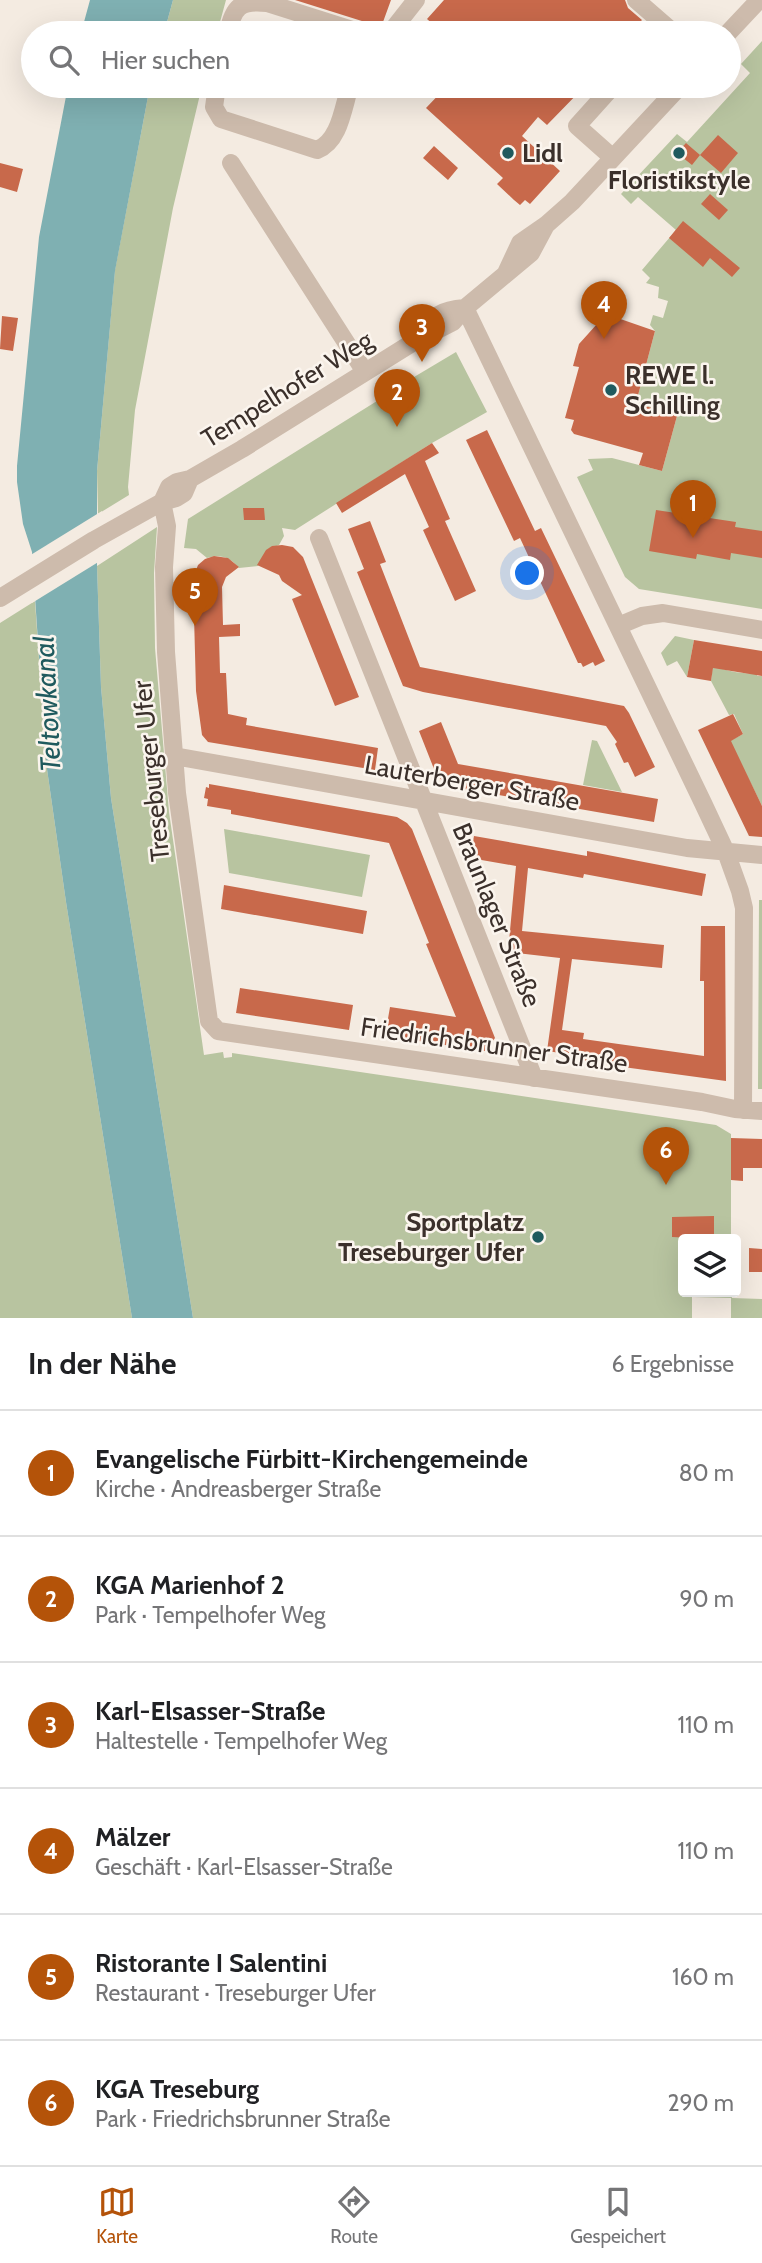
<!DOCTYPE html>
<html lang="de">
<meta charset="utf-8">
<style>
body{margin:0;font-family:Cabin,sans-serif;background:#f6f6f6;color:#202124}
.controls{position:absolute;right:21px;bottom:21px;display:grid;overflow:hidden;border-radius:7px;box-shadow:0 7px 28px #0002}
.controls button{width:63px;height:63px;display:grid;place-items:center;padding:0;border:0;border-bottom:2px solid #e0e0e0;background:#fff;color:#202124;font:35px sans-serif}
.you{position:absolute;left:528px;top:574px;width:24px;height:24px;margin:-18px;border:5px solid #fff;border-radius:50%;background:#1a73e8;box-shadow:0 0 0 10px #1a73e833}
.badge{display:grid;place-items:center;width:46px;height:46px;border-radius:50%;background:#b45309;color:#fff;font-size:23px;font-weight:700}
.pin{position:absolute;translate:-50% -58px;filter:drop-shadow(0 2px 4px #0008)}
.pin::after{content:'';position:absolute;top:37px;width:24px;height:21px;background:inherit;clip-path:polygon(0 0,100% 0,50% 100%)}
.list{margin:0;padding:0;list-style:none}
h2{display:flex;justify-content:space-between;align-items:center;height:91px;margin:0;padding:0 28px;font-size:30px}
h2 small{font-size:23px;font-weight:400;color:#757577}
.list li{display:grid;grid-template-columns:46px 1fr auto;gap:21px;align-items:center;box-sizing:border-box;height:126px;padding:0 28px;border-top:2px solid #e0e0e0}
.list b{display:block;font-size:26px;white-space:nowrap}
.list p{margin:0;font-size:23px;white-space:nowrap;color:#757577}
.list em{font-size:23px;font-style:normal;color:#757577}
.icon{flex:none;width:38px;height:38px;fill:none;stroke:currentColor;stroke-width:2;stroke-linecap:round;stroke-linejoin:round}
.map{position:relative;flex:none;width:762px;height:1318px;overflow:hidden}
.search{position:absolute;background:#fff;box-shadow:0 7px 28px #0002;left:21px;right:21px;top:21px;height:77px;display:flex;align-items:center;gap:18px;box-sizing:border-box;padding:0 24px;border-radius:38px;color:#757577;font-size:26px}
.sheet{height:847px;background:#fff}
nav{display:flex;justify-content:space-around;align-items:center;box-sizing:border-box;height:98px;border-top:2px solid #e0e0e0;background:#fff;font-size:19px;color:#757577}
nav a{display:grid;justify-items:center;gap:4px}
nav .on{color:#b45309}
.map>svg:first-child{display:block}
.green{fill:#b8c4a0}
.water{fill:#7fb0b2}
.pier{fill:#f4ebe1}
.building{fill:#c8694b}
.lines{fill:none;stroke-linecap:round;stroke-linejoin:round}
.minor{stroke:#cdbbac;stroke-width:18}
.poi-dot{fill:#1f5a5e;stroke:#fbf5ee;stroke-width:2.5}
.labels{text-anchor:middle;stroke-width:5;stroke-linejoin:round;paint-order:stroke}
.poi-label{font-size:26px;font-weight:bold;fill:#3b302b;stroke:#fbf5ee;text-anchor:start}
.street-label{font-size:26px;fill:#3b302b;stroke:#fbf5ee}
.water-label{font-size:28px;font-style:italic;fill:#1f5a5e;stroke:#fbf5ee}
</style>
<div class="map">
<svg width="762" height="1318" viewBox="0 0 762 1318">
<rect width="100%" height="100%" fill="#f4ebe1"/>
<path class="green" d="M 173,0 L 226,0 L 217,33 L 164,33 Z
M 762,41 L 762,609 L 639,589 L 625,577 L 577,477 L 593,470 L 588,459 L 612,458 L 662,471 L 677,416 L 636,403 L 655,331 L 650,325 L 653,315 L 663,318 L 668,301 L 658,298 L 659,287 L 646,283 L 650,278 L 642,270 L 676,230 L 638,197 L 631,204 L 621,194 L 677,134 L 687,142 L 750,73 L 741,64 Z
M 150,86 L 202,86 L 173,208 L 135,410 L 128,487 L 129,495 L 98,514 L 97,471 L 115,270 Z
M 456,352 L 487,412 L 432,443 L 295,530 L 282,528 L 284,536 L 279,545 L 267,550 L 258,566 L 239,568 C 230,557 220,554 207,558 L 196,549 L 184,548 L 188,519 L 401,386 L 404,389 L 411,384 L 409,380 Z
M 157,527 L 154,573 L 155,648 L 169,812 L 204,1055 L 223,1052 L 224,1058 L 232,1057 L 232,1053 L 716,1125 L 731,1134 L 731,1239 L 683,1239 L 683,1292 L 731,1292 L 732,1298 L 762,1299 L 762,1318 L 731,1318 L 731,1298 L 692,1297 L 692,1318 L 193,1318 L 111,798 L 101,687 L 97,566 Z
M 35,601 L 46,762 L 66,902 L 132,1318 L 0,1318 L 0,623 Z
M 675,636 L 694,640 L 687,677 L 677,661 L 667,666 L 661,653 Z
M 713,665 C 728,672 742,674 758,673 L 757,676 L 762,676 L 762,806 L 730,741 L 743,734 L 734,714 L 729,715 L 711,681 Z
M 592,740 L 597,741 L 622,792 L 583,785 Z
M 224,829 L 370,855 L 362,897 L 229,873 Z
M 759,900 L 762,900 L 762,1089 L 758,1089 Z"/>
<path class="water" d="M 90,0 L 173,0 L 164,33 L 81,33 Z
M 68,86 L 150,86 L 115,271 L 97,471 L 97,566 L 101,687 L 111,798 L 193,1318 L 132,1318 L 66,902 L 46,762 L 32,552 L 23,524 L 17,482 L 17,466 L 39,237 Z"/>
<path class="pier" d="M 102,511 L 100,561 L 32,603 L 29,556 Z"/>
<path class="building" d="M 295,0 L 391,0 L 379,33 L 373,33 L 371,26 L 365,22 Z
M 444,0 L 625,0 L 628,8 L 642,20 L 630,33 L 443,33 L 427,19 Z
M 447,86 L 585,86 L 547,125 L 538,117 L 522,136 L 560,171 L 530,204 L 525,200 L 520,205 L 514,200 L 497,184 L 503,178 L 426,108 Z
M 718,135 L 738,153 L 721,173 L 700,155 Z
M 686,143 L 700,155 L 692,165 L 677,153 Z
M 434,146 L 458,168 L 448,180 L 423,158 Z
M 0,163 L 23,169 L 17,192 L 0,187 Z
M 710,194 L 728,210 L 719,220 L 701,204 Z
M 683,221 L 740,268 L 732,277 L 710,258 L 703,267 L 669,238 Z
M 606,314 L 655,331 L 636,403 L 677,416 L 662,471 L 639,465 L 643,453 L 574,434 L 571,430 L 574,420 L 565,418 L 579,367 L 573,366 L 579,344 Z
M 2,316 L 18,318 L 13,351 L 0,349 Z
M 487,430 L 535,531 L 541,528 L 605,661 L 595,666 L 593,662 L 583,667 L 581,663 L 578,663 L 520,538 L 514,541 L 466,440 Z
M 432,443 L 439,453 L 425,461 L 450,519 L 445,521 L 476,591 L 455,601 L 423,530 L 429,527 L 405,474 L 342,513 L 336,503 Z
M 243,508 L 264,508 L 265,520 L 244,520 Z
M 656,510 L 736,522 L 735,527 L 762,531 L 762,558 L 731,553 L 730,560 L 697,554 L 696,559 L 649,551 Z
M 370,521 L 386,562 L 380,564 L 420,667 L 624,706 L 629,713 L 655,767 L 635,777 L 628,762 L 624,763 L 615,744 L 617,742 L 606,726 L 423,692 L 403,686 L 357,572 L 364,569 L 348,529 Z
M 282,545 L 293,547 L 303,557 L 359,697 L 335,706 L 292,599 L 302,595 L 282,581 L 279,575 L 257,565 L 266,550 L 272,546 Z
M 214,556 L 228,558 L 239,567 L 226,577 L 222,587 L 223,625 L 240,624 L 240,636 L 219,637 L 220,673 L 226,673 L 228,714 L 247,718 L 246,725 L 378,748 L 375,770 L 208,742 L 202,735 L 196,691 L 193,578 L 198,565 L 205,559 Z
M 694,640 L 762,651 L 762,676 L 713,668 L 711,681 L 687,677 Z
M 733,714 L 743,734 L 731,741 L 762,806 L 762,837 L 749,836 L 698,730 Z
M 441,722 L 458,764 L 658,799 L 654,822 L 459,788 L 442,781 L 434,769 L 419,731 Z
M 209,784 L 397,817 L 407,823 L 412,829 L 495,1038 L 485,1051 L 385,1036 L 390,1007 L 456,1017 L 426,944 L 429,943 L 389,843 L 231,814 L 231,810 L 207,806 L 208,799 L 204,798 L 206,787 L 209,788 Z
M 474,836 L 587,856 L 587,851 L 706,874 L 702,896 L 584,874 L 583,878 L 528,868 L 522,931 L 664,945 L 662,968 L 572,959 L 562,1030 L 584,1033 L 583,1039 L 704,1056 L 704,981 L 700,981 L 701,926 L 725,926 L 726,1081 L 579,1061 L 580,1056 L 547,1051 L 560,958 L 508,952 L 516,866 L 470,858 Z
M 224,885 L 367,911 L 363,934 L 221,909 Z
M 240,988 L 353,1005 L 349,1030 L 236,1013 Z
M 731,1138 L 762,1139 L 762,1168 L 743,1168 L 743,1181 L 731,1180 Z
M 714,1216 L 714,1239 L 672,1237 L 672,1217 Z
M 749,1248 L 762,1249 L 762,1272 L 749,1272 Z"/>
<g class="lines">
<path class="minor" d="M 636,0 L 674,33
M 228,33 C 233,7 240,0 267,3 L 362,33
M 390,33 L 416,0
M 728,33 L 759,0
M 217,86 L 214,107 L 221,119 L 317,150 C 340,141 343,107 350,86
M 613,158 L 577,126 L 613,86
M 231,163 L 365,372
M 506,273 L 520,243 L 546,225 L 572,202 L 680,86
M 465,308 L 703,803 L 726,852 L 740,891 L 744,908 L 743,1110
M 416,337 C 434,317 438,310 465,308
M 162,502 L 167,526 L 164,567 L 166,652 L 177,793 L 209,1021 L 218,1031 L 702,1102 L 735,1109 L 762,1111
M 162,502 L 169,487 L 177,482 L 190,479 L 242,449 L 412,343 L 453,322 L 465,308 L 531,253 L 546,225
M 319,538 L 534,1078
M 0,598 L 94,540 L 162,502 L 176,498 L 184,493 L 190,479
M 618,626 L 642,616 L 663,613 L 762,630
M 174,756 L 687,848 L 762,855"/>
</g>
<g class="poi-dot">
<circle cx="508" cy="153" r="7"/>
<circle cx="679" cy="153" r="7"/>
<circle cx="611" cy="390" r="7"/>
<circle cx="538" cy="1237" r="7"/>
</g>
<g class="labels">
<g class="poi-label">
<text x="522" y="162">Lidl</text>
<text x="679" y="189" text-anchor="middle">Floristikstyle</text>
<text x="625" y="384">REWE l.<tspan x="625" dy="30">Schilling</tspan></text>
<text x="524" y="1231" text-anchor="end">Sportplatz<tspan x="524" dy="30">Treseburger Ufer</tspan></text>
</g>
<g class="street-label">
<text transform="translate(287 389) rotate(-32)" y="9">Tempelhofer Weg</text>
<text transform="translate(151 771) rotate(-96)" y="9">Treseburger Ufer</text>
<text transform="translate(472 783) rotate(10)" y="9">Lauterberger Straße</text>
<text transform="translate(497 915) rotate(68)" y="9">Braunlager Straße</text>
<text transform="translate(494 1045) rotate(8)" y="9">Friedrichsbrunner Straße</text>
</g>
<g class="water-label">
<text transform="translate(47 704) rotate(-93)" y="10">Teltowkanal</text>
</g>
</g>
</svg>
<div class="controls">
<button><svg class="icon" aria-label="layers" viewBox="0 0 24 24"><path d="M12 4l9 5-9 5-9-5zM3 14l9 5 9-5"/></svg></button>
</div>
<div class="you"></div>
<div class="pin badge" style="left:693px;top:538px">1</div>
<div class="pin badge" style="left:397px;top:427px">2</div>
<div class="pin badge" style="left:422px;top:362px">3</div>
<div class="pin badge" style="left:604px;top:339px">4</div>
<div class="pin badge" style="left:195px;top:626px">5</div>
<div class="pin badge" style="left:666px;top:1185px">6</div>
<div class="search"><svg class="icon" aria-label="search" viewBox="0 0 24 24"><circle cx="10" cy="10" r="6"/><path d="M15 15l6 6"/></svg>Hier suchen</div>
</div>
<section class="sheet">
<h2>In der Nähe<small>6 Ergebnisse</small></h2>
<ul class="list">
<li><span class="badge">1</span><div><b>Evangelische Fürbitt-Kirchengemeinde</b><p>Kirche · Andreasberger Straße</p></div><em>80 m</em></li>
<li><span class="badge">2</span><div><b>KGA Marienhof 2</b><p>Park · Tempelhofer Weg</p></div><em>90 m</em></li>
<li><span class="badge">3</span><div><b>Karl-Elsasser-Straße</b><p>Haltestelle · Tempelhofer Weg</p></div><em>110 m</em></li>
<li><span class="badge">4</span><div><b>Mälzer</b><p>Geschäft · Karl-Elsasser-Straße</p></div><em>110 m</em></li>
<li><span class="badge">5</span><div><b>Ristorante I Salentini</b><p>Restaurant · Treseburger Ufer</p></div><em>160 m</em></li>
<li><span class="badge">6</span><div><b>KGA Treseburg</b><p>Park · Friedrichsbrunner Straße</p></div><em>290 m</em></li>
</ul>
</section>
<nav>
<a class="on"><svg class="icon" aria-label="map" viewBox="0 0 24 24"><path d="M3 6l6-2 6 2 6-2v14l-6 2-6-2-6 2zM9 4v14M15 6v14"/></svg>Karte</a>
<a><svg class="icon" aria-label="directions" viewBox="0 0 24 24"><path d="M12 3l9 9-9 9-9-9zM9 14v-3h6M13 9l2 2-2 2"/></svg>Route</a>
<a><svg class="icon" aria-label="saved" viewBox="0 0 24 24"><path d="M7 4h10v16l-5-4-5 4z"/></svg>Gespeichert</a>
</nav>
